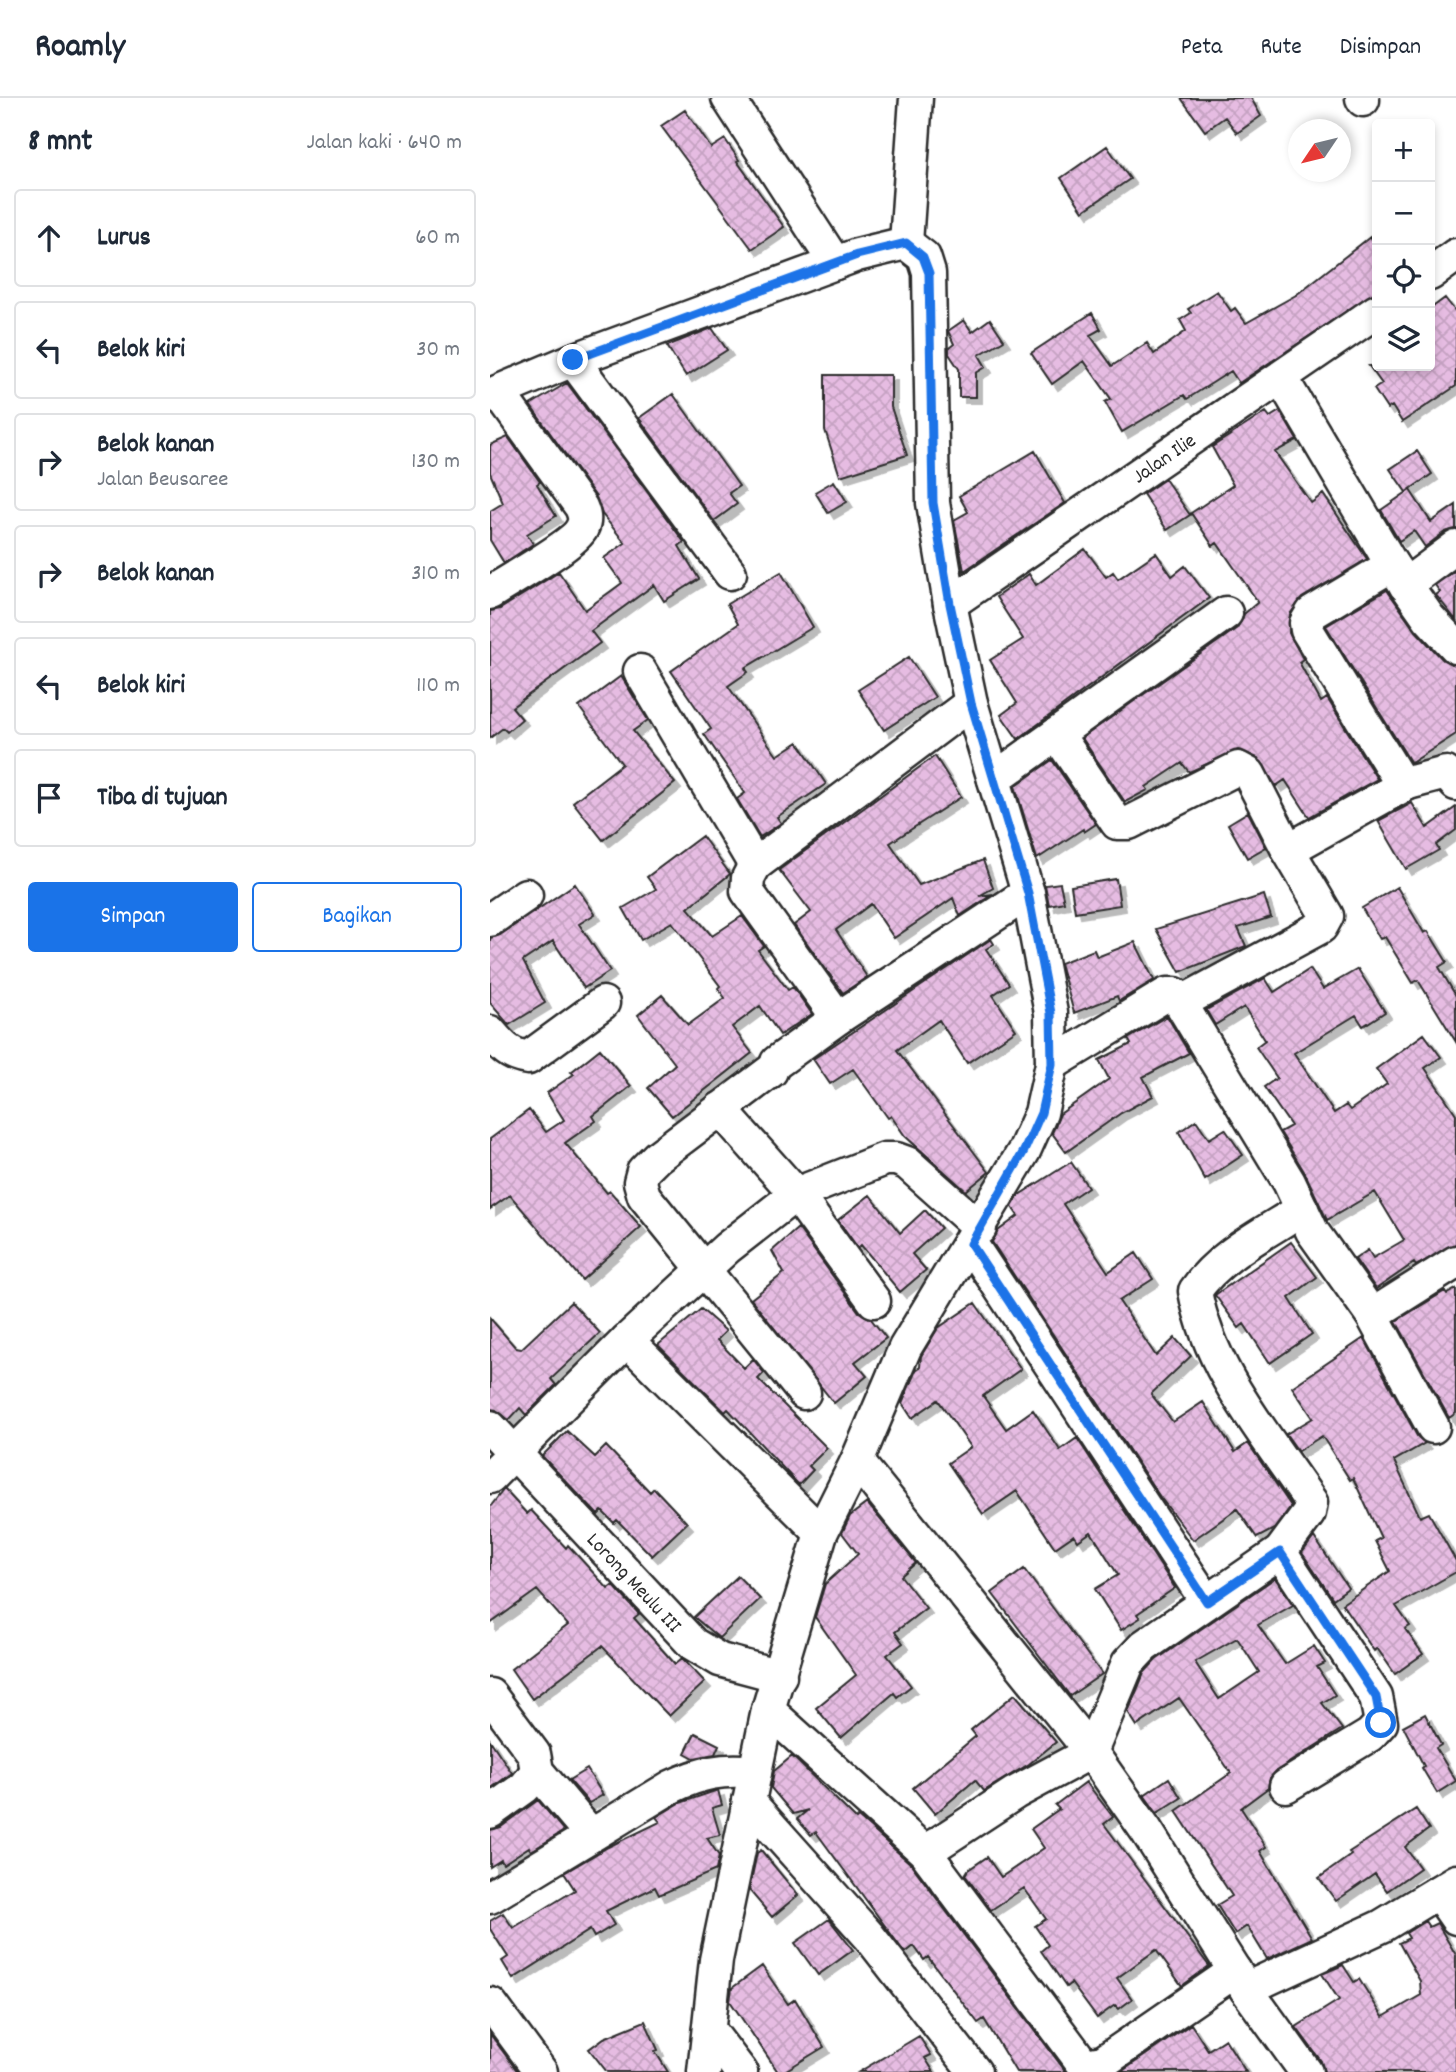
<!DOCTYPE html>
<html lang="id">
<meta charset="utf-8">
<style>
body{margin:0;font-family:Dekko,sans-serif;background:#f6f6f7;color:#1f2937}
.controls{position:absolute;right:21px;top:21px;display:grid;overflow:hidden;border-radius:7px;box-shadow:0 4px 10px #0003}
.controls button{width:63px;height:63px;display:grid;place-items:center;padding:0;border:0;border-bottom:2px solid #e0e1e3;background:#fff;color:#1f2937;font:35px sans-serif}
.compass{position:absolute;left:798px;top:21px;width:63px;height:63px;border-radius:50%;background:#fff;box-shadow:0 4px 10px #0003;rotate:235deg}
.stop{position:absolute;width:21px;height:21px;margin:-16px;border:5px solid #1a73e8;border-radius:50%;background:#fff}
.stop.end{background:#1a73e8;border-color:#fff;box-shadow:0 2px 7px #0008}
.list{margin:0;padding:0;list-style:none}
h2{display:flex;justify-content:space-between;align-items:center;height:91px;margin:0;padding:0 28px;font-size:30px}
h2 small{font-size:23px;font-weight:400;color:#747a83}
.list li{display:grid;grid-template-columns:46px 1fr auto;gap:21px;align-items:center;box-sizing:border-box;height:98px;margin:0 14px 14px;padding:0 14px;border:2px solid #e0e1e3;border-radius:7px}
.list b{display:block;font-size:26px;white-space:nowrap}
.list p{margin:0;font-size:23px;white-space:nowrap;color:#747a83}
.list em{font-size:23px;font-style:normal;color:#747a83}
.actions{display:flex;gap:14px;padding:21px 28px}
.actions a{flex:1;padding:16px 0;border:2px solid #1a73e8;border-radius:7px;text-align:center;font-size:24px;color:#1a73e8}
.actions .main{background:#1a73e8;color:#fff}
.icon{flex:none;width:38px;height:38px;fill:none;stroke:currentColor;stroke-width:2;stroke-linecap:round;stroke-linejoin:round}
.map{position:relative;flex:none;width:966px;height:1974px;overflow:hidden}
header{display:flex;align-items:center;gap:42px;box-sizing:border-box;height:98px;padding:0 35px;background:#fff;border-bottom:2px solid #e0e1e3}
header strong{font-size:33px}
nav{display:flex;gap:38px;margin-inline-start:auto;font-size:24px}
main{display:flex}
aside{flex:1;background:#fff}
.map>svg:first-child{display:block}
.building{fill:url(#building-cross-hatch);stroke:#2b2b2b;stroke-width:2;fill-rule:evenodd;filter:url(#shadow)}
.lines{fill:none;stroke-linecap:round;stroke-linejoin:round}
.minor-casing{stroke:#2b2b2b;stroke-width:37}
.minor{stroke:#fff;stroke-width:32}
.route{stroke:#1a73e8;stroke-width:9}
.labels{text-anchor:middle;stroke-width:5;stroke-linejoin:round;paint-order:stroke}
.street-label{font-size:21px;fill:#2b2b2b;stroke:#fff}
</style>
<header>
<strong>Roamly</strong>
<nav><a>Peta</a><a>Rute</a><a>Disimpan</a></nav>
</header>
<main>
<aside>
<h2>8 mnt<small>Jalan kaki · 640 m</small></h2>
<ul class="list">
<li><svg class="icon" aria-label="ahead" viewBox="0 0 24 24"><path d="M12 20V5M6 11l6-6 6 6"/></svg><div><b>Lurus</b></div><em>60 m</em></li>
<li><svg class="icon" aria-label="left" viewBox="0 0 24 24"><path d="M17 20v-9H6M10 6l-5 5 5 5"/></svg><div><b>Belok kiri</b></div><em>30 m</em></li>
<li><svg class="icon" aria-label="right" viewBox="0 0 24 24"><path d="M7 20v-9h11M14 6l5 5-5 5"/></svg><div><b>Belok kanan</b><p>Jalan Beusaree</p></div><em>130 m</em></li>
<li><svg class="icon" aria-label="right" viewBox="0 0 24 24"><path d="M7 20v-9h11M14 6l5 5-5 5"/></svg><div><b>Belok kanan</b></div><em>310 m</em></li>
<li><svg class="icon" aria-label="left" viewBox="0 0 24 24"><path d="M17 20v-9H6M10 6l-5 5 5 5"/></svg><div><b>Belok kiri</b></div><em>110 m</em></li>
<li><svg class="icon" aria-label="arrive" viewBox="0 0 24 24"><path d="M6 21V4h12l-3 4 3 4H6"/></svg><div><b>Tiba di tujuan</b></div></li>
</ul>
<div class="actions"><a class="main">Simpan</a><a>Bagikan</a></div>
</aside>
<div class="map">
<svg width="966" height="1974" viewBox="0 0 966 1974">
<defs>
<pattern id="building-cross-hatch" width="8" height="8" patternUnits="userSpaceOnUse" patternTransform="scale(1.75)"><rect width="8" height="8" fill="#e6bce2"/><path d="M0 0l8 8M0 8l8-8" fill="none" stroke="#c5a2c2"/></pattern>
<filter id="shadow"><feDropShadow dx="6" dy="6" stdDeviation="0" flood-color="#0004"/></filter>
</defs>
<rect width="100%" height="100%" fill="#fff"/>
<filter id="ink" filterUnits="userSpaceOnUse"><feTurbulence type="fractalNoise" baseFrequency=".0143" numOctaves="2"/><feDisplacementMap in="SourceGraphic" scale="14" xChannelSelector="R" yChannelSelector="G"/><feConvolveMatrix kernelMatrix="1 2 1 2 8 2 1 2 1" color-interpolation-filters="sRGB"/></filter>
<g filter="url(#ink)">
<path class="building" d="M 691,0 L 761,0 L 771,18 L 747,35 L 735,19 L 715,33 Z
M 195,12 L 221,50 L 235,41 L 249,62 L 247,63 L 294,129 L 262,151 L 171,28 Z
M 617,48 L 640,81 L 593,113 L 571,80 Z
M 880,139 L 887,149 L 887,193 L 749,285 L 741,273 L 697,301 L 694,297 L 632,334 L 615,304 L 621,301 L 594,263 L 562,286 L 541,255 L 602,215 L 611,231 L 600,237 L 622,268 L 657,245 L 664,256 L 696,233 L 690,222 L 701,215 L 698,211 L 727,193 L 741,213 L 745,210 L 756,225 L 806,197 Z
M 955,200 L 966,214 L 966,288 L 912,324 L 902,308 L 897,311 L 884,291 L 892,286 L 879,268 L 940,268 L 940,211 Z
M 500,221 L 514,242 L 489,257 L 496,269 L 486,275 L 486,299 L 469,299 L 469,271 L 459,256 L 459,250 L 464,246 L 458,233 L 474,222 L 482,234 Z
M 222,230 L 237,252 L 196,278 L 177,248 Z
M 335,277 L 401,277 L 401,309 L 417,357 L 350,378 L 335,332 Z
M 77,285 L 194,444 L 189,448 L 209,481 L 174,503 L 164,487 L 101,533 L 110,545 L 22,609 L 32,621 L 17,634 L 13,630 L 0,640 L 0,513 L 10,511 L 69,474 L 95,512 L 132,485 L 114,460 L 135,445 L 112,416 L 106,399 L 40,307 Z
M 183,296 L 249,388 L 239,395 L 247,406 L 224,423 L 149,320 Z
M 790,313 L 807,342 L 785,354 L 821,405 L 833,396 L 877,461 L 812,500 L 800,516 L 799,535 L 813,561 L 809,564 L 831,604 L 837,600 L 887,681 L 819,719 L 795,682 L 786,688 L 768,660 L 748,652 L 699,674 L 692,665 L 656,689 L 658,692 L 635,704 L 592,640 L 747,530 L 754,516 L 768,504 L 727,445 L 723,448 L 701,415 L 743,387 L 722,349 L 776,314 L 780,319 Z
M 18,339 L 50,384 L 47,386 L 66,418 L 37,436 L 43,446 L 14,465 L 0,442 L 0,413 L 13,405 L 0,375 L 0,347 Z
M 545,353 L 575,405 L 474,473 L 464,422 L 478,414 L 469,398 Z
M 927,353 L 942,376 L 916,394 L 900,371 Z
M 675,381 L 700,417 L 677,432 L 653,396 Z
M 344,383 L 357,404 L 338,415 L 325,394 Z
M 920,392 L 941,424 L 966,407 L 966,431 L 955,434 L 935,449 L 924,433 L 909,443 L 891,412 Z
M 595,451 L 616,479 L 623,474 L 628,481 L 666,455 L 682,478 L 695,468 L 719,500 L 528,641 L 511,617 L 527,605 L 500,562 L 533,541 L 506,499 L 539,476 L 546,487 Z
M 966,472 L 966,522 L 946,497 L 950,494 L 945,487 Z
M 291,474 L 323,529 L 255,570 L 258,574 L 238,588 L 287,658 L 308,644 L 336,686 L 287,719 L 291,725 L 270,739 L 247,701 L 255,695 L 214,636 L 221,631 L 181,573 L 248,526 L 237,506 Z
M 897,492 L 926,533 L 953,562 L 966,567 L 966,636 L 921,665 L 836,528 Z
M 419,559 L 445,599 L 394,632 L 368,592 Z
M 131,578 L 158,622 L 143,633 L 185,685 L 113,742 L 83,704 L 132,666 L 89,609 Z
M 445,658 L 471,699 L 400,745 L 429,787 L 493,762 L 503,790 L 489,798 L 503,796 L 470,818 L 463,800 L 404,840 L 381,806 L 346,832 L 377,879 L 353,895 L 304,827 L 321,814 L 289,772 Z
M 562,662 L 606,726 L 594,734 L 593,731 L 547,761 L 525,688 Z
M 922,705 L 937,730 L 966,709 L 966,732 L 946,747 L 949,752 L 916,771 L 888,723 Z
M 758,714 L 776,749 L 757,760 L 738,726 Z
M 212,738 L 240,776 L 198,810 L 222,838 L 252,818 L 274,848 L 268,852 L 298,892 L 303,889 L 322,916 L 290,937 L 270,908 L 242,929 L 262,955 L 182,1018 L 158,990 L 185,966 L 148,917 L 172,897 L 198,927 L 235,900 L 228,890 L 230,888 L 182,824 L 151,842 L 133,810 L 166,791 L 157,779 Z
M 626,781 L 630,807 L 585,814 L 581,788 Z
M 570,785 L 574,804 L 559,807 L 555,787 Z
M 85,786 L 105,816 L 89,826 L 120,873 L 94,890 L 63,843 L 33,863 L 55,905 L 19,927 L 0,905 L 0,840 L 10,837 Z
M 907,789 L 934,835 L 938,833 L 957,864 L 949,869 L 966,898 L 966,944 L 928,882 L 923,885 L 895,839 L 890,841 L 872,810 Z
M 774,797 L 781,819 L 748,830 L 756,848 L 690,874 L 666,831 Z
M 501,841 L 504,846 L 496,851 L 519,886 L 503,897 L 526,932 L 477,965 L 449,922 L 407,952 L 499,1074 L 476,1093 L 415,1038 L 401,1018 L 398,1020 L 363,971 L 340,986 L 323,961 Z
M 645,844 L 664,882 L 629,903 L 627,898 L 584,915 L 570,865 L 604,852 L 607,859 Z
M 820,871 L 833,891 L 868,871 L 895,914 L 873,928 L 866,917 L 804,955 L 844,1015 L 856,1007 L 860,1012 L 897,986 L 886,971 L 934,936 L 951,959 L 935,970 L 966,1016 L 966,1146 L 926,1168 L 924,1165 L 886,1191 L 865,1161 L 878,1152 L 883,1160 L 914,1142 L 885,1094 L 837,1122 L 815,1075 L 790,1034 L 801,1028 L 774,989 L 787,980 L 766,949 L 775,942 L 754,909 L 725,927 L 716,912 L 775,880 L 784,894 Z
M 677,918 L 699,955 L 653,979 L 663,998 L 631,1015 L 576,1054 L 562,1035 L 570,1016 L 619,981 L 609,962 L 641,946 L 638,941 Z
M 110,951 L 141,988 L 103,1018 L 106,1023 L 75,1045 L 117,1095 L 120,1093 L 151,1129 L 92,1182 L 20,1097 L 0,1111 L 0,1041 L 39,1012 L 56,1034 L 74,1022 L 57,995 L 84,976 L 81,974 Z
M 706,1022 L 719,1041 L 735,1031 L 753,1057 L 715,1082 L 689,1034 Z
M 581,1064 L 598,1089 L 573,1106 L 618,1174 L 646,1155 L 663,1181 L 629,1203 L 666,1258 L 685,1240 L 701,1258 L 661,1296 L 683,1324 L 713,1304 L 745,1354 L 758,1345 L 801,1408 L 784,1431 L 767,1440 L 747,1411 L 703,1442 L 670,1399 L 502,1144 L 508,1133 L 528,1118 L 522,1109 L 529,1097 Z
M 380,1097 L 410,1135 L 435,1112 L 451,1130 L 422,1156 L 436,1172 L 410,1194 L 371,1147 L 368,1150 L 348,1122 Z
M 308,1130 L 369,1214 L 381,1221 L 396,1240 L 365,1264 L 377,1278 L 344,1305 L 261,1201 L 294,1175 L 282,1153 Z
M 801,1144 L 827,1179 L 799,1200 L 822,1236 L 780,1265 L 754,1226 L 749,1230 L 725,1197 Z
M 966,1191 L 966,1315 L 959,1320 L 906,1223 L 955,1193 L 957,1196 Z
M 81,1204 L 110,1235 L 61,1281 L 66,1287 L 36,1317 L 30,1310 L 19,1322 L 6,1312 L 0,1311 L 0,1220 L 26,1250 L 31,1251 Z
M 485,1205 L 531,1271 L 493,1298 L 516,1331 L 543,1312 L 570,1352 L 587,1340 L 685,1490 L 647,1516 L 650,1520 L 631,1532 L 605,1491 L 628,1477 L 601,1434 L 588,1443 L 584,1437 L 565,1450 L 527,1393 L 493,1416 L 458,1365 L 481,1349 L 448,1302 L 422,1320 L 412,1305 L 426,1272 L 430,1269 L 431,1258 L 448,1230 Z
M 211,1211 L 236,1233 L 227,1242 L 254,1270 L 263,1261 L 274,1275 L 268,1281 L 337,1350 L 319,1368 L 323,1372 L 309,1387 L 238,1311 L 235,1314 L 168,1247 Z
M 874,1240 L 927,1338 L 935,1345 L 904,1363 L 930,1419 L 939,1415 L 966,1463 L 966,1474 L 906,1508 L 920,1528 L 915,1531 L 933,1556 L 905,1576 L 887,1550 L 884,1553 L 852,1506 L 900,1473 L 885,1443 L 891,1440 L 863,1380 L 860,1382 L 832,1338 L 808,1353 L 796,1336 L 823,1320 L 802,1289 Z
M 77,1333 L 105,1359 L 116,1348 L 160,1394 L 164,1390 L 197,1425 L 162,1458 L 127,1422 L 124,1425 L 112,1413 L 108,1417 L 52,1358 Z
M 14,1391 L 37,1416 L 41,1412 L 76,1450 L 78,1447 L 118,1491 L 123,1487 L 149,1516 L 144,1520 L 185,1566 L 192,1560 L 215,1584 L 179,1618 L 112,1548 L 42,1601 L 21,1571 L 78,1527 L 47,1492 L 0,1526 L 0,1409 Z
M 377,1405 L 426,1465 L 411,1478 L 436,1510 L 405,1534 L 413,1545 L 397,1557 L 421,1588 L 407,1599 L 404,1595 L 351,1640 L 326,1610 L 366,1577 L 325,1519 L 335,1486 L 368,1456 L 352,1435 L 360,1418 Z
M 824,1439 L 858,1490 L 843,1501 L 812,1455 Z
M 534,1471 L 612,1576 L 580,1598 L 502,1495 Z
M 248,1478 L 270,1501 L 229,1540 L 204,1519 Z
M 785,1480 L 803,1507 L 768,1527 L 795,1566 L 824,1548 L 835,1565 L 827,1569 L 845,1597 L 832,1605 L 852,1631 L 786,1673 L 780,1680 L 778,1690 L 751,1710 L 776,1749 L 770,1753 L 822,1840 L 777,1861 L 757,1828 L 745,1836 L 727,1807 L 742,1798 L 686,1713 L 741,1675 L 689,1600 L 647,1628 L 638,1614 L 654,1575 L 666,1562 ZM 747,1540 L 769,1574 L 729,1601 L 705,1564 Z
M 525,1596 L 566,1644 L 539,1666 L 494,1693 L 485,1682 L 445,1716 L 423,1690 L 486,1638 L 481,1632 Z
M 935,1616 L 951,1647 L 946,1650 L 966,1683 L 947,1695 L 932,1670 L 934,1668 L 913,1628 Z
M 205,1635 L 229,1647 L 225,1656 L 204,1660 L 195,1655 Z
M 0,1642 L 22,1675 L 0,1691 Z
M 302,1658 L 366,1721 L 368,1719 L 421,1766 L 576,1974 L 526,1974 L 494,1921 L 488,1925 L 438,1859 L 434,1862 L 424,1848 L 415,1855 L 326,1734 L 321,1737 L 307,1721 L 318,1712 L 303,1716 L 281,1690 L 284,1673 Z
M 97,1671 L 113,1697 L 99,1705 L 79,1682 Z
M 679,1680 L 691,1700 L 667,1715 L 654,1697 Z
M 596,1684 L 623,1719 L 614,1726 L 719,1868 L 692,1888 L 666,1852 L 627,1880 L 642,1901 L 629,1911 L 625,1907 L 607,1920 L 581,1885 L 576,1889 L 551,1853 L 558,1847 L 545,1828 L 556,1821 L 534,1790 L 501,1812 L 475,1777 L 478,1772 L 497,1759 L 511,1779 L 554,1750 L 541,1731 L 569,1711 L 565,1707 Z
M 228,1692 L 232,1707 L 222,1710 L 230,1737 L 217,1740 L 229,1758 L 226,1772 L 169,1797 L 165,1789 L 116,1813 L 124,1827 L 104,1839 L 100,1832 L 23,1881 L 12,1863 L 18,1859 L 0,1831 L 0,1823 L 13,1815 L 23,1830 L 85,1792 L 74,1775 L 118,1749 L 170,1724 L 166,1719 L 190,1705 Z
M 48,1702 L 74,1733 L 41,1753 L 39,1749 L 13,1766 L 11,1762 L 0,1769 L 0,1732 L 11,1729 Z
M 926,1711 L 939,1731 L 915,1749 L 930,1770 L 897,1793 L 885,1776 L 846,1803 L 829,1780 L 861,1757 L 859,1754 Z
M 271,1752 L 308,1797 L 282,1819 L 259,1792 L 267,1755 Z
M 339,1821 L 363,1852 L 328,1877 L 305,1845 Z
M 935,1823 L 939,1829 L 947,1825 L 966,1857 L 966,1974 L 834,1974 L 831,1963 L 806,1929 L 849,1902 L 832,1876 L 853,1867 L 864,1884 L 869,1881 L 893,1919 L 931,1897 L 930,1883 L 909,1845 L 919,1840 L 916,1835 Z
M 272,1868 L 298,1906 L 305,1901 L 334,1949 L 293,1974 L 288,1974 L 240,1903 L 242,1890 Z
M 155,1923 L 168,1952 L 165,1953 L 178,1974 L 117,1974 L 99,1951 L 114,1940 Z
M 701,1926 L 718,1952 L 735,1941 L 756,1974 L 631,1974 Z
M 0,1936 L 28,1974 L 0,1974 Z
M 429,1938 L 441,1957 L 435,1960 L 444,1974 L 369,1974 Z"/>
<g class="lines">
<defs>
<g id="minor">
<path d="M 238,0 L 345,165"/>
<path d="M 872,0 L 873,2"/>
<path d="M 416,145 L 426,0"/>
<path d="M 940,176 L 966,157"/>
<path d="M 83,262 L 240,475"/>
<path d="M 792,281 L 902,467 L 939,520 L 966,549"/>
<path d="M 0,297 L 83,262 L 367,157 L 416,145 L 434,159 L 439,175 L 443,405 L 460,506 L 481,605 L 538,795 L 561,915 L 562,966 L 551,1015 L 534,1053 L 415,1250 L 367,1363 L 331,1435 L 278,1612 L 226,1862 L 214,1974"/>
<path d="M 902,467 L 822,515 L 816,525 L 817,532 L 907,678 L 918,685 L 956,675 L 966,686"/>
<path d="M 915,487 L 966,449"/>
<path d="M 0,495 C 18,483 85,446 92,430 C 96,422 94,416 91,409 L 8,294"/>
<path id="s1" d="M 460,506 L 887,213"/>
<path d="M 150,573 L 265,767"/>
<path d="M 481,605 L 265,767 L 258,780 L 257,793 L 348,920 L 538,795"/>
<path d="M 567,636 L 627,725 L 639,725 L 748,670 L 759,676 L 798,752 L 837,818 L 831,829 L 692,904"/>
<path d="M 504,681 L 736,515"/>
<path d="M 798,752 L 918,685"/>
<path d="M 0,822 L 36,797"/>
<path d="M 0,934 C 12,948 19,957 38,960 L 113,905"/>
<path d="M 287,964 L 348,920"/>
<path d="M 562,966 L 677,896 L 685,896 L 799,1084 L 822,1133 L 882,1217 L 966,1164"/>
<path d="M 281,973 L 167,1059 L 153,1073 L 150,1084 L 154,1098 L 314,1295"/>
<path d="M 230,1011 L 306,1096 L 384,1203"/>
<path d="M 481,1146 L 717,1504"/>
<path d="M 882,1217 L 943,1329"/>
<path d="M 137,1242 L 331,1435"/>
<path id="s2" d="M 0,1329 L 203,1546 L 230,1562 L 290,1578"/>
<path d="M 367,1363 L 601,1654 L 656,1732 L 756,1891 L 816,1974"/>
<path d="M 0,1379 L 137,1242 L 237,1150 L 306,1096 L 395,1061 L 406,1061 L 417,1065 L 490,1130"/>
<path d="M 790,1454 L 886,1599 L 891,1625 L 880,1637 L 796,1688"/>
<path d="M 0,1597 L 44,1656 L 47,1673 L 97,1732 L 103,1734"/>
<path d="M 278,1612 L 435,1754 L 525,1695 L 601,1654 L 638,1565 L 654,1548 L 790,1454 L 819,1415 L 821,1404 C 777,1338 719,1272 705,1193 C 729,1157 777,1134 812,1111"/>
<path d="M 259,1704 L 379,1838 L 485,1974"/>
<path d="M 0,1714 L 35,1689 L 47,1673"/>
<path d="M 435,1754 L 594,1967 L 613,1964 L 745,1873"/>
<path d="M 948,1794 L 966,1820"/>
<path d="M 0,1799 L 181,1689 C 210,1675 233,1670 265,1674"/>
<path d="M 756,1891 L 892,1828 L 966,1783"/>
<path d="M 1,1906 L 51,1974"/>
<path d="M 219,1932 L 251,1974"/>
</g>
</defs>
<use href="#minor" class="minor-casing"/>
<use href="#minor" class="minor"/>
</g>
</g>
<g class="lines" filter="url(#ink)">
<path class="route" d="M 83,262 L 367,157 L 416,145 L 433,159 L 439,175 L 443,405 L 460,506 L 481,605 L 538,795 L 561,915 L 562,966 L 551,1015 L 534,1053 L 481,1146 L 717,1504 L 790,1454 L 886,1599 L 891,1625"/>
</g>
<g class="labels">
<g class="street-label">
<text dy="7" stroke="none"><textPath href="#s1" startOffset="259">Jalan Ilie</textPath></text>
<text dy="7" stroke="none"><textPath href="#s2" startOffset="212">Lorong Meulu III</textPath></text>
</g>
</g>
</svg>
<div class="controls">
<button>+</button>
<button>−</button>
<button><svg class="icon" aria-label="locate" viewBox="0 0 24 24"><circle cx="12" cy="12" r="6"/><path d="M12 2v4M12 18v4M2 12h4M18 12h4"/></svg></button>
<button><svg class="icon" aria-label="layers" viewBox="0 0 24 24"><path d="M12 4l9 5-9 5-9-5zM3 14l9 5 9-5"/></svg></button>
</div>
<svg class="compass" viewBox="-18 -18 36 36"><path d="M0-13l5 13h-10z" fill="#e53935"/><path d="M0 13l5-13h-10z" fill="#747a83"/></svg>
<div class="stop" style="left:891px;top:1625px"></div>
<div class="stop end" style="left:83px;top:262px"></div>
</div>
</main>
